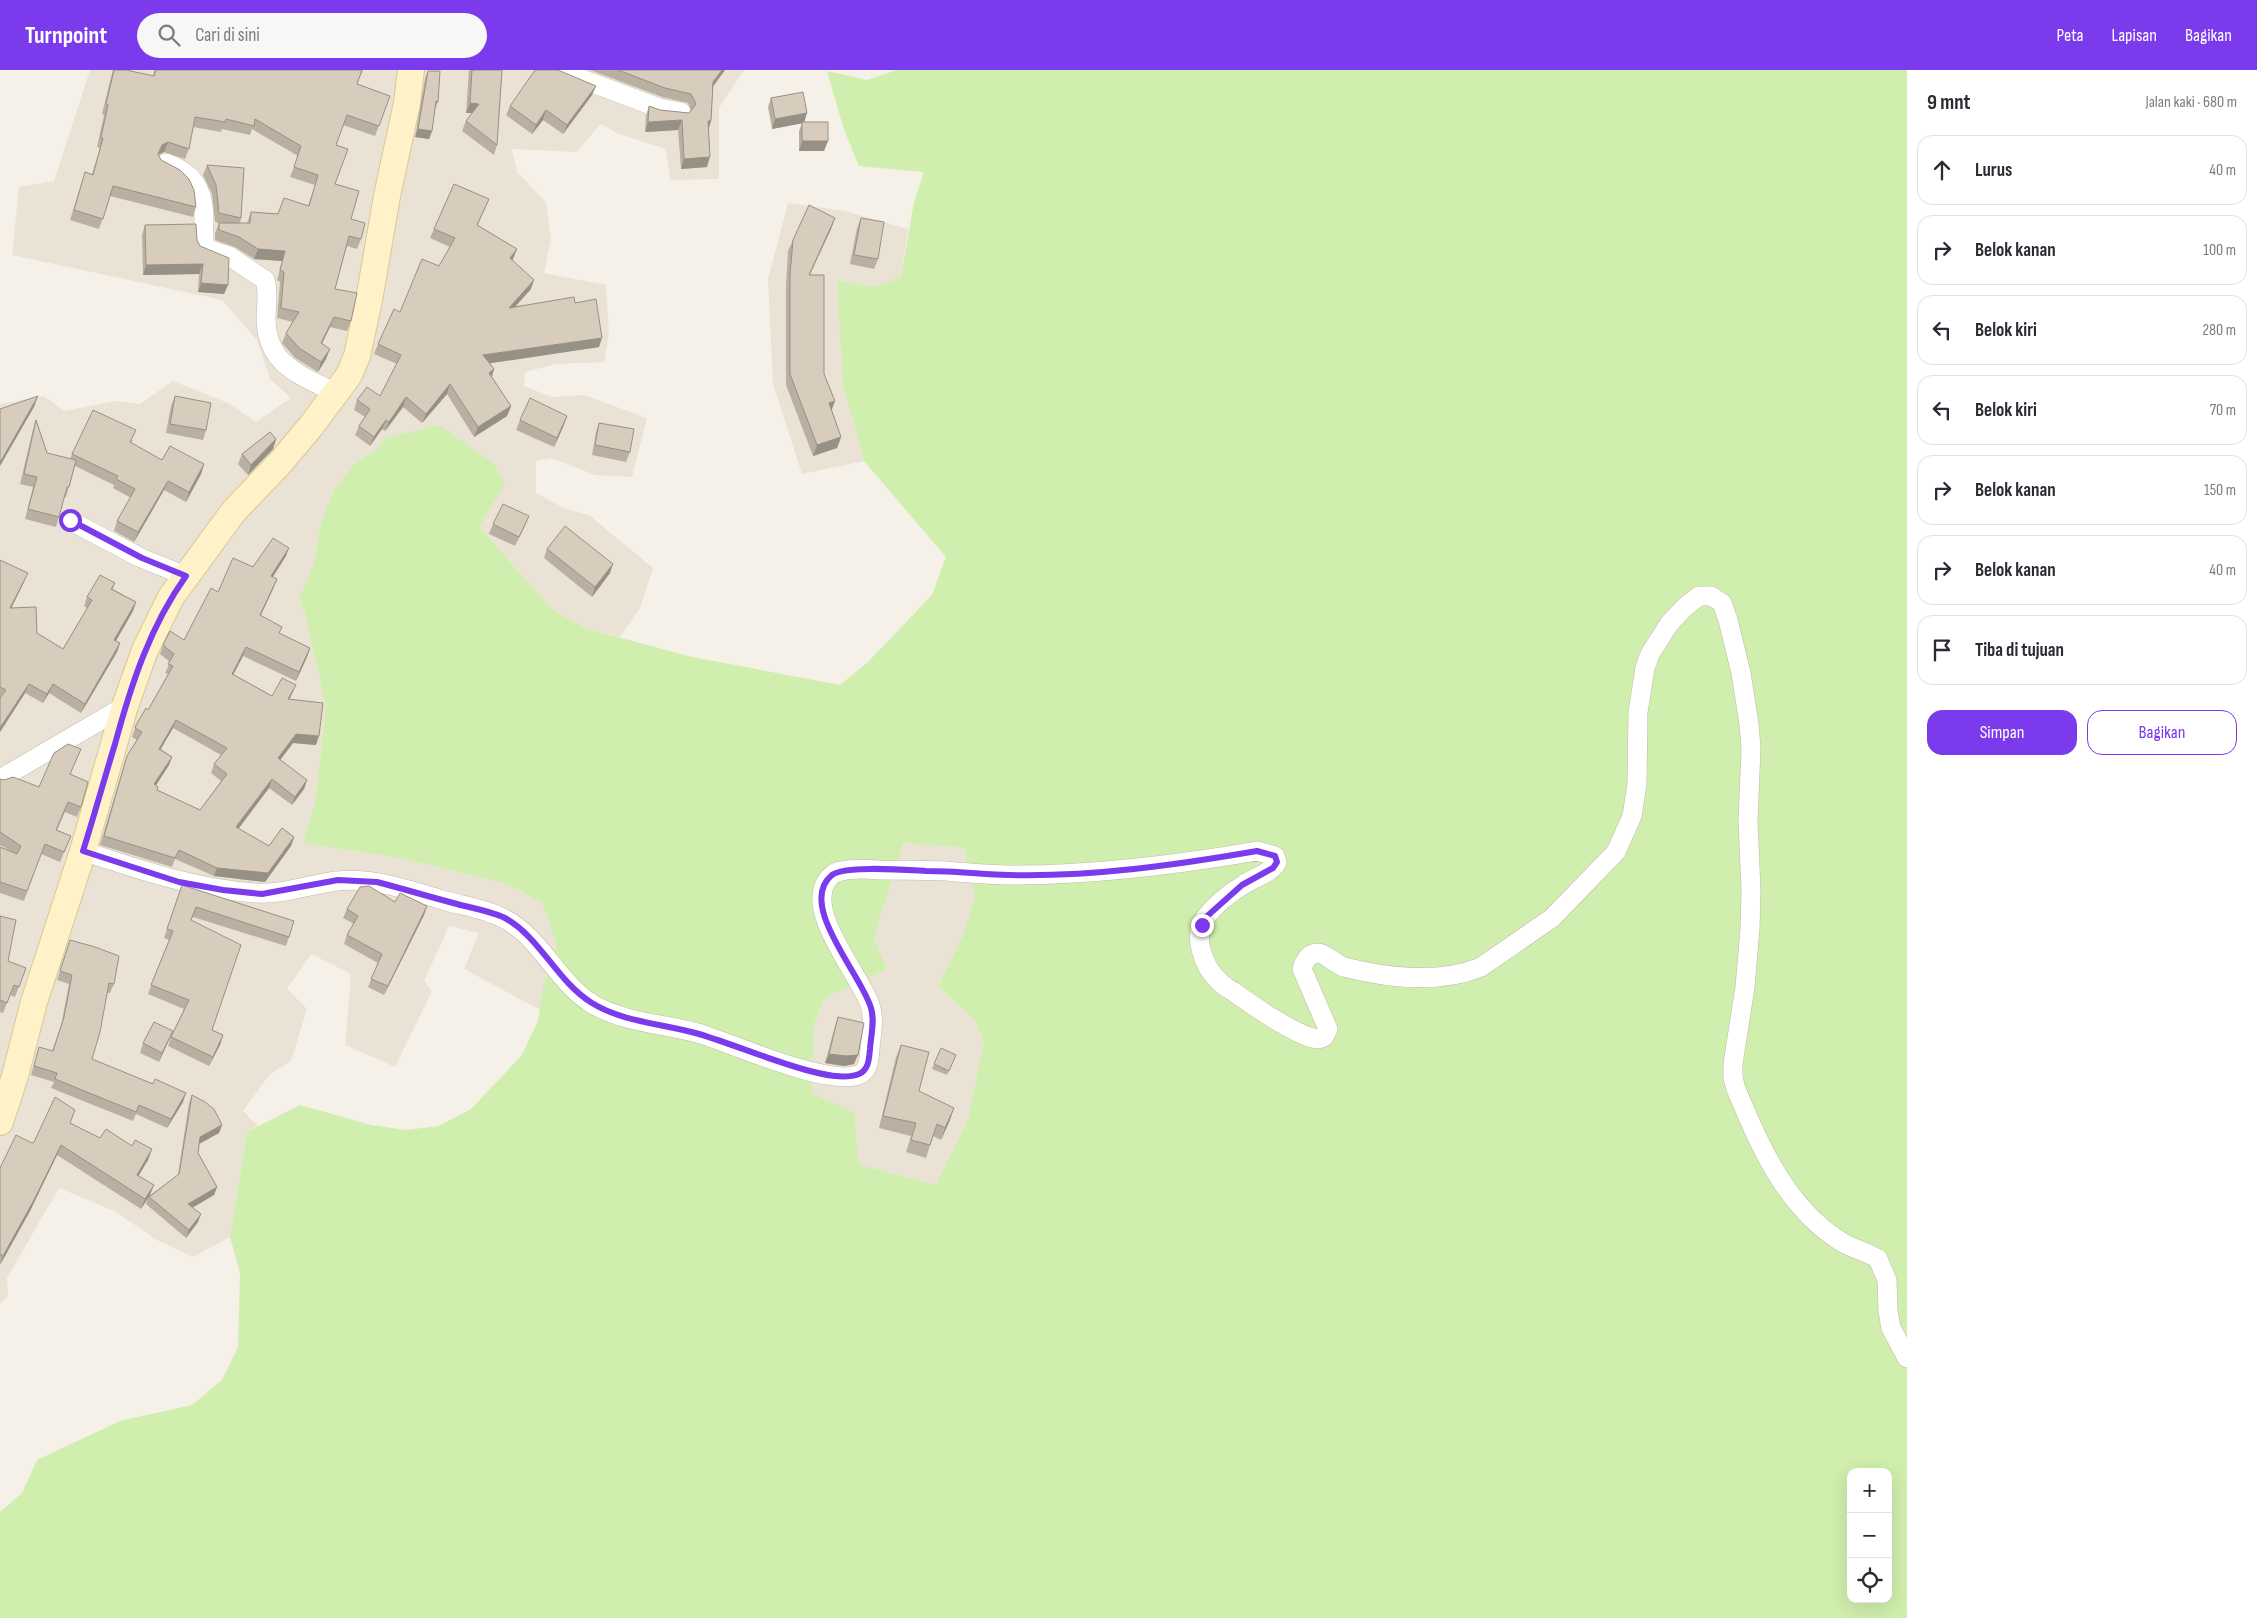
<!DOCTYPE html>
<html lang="id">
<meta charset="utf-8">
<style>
body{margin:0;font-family:"Sofia Sans Condensed",sans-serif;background:#f7f7f7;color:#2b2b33}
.controls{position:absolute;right:15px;bottom:15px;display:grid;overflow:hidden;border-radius:10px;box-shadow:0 5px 20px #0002}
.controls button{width:45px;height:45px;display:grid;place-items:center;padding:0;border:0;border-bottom:1px solid #e1e1e2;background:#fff;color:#2b2b33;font:25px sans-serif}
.stop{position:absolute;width:15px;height:15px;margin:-11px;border:4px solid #7c3aed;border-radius:50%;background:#fff}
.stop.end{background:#7c3aed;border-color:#fff;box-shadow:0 1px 5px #0008}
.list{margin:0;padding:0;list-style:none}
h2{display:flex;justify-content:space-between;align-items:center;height:65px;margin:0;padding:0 20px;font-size:21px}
h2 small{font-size:16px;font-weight:400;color:#7c7c81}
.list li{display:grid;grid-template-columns:32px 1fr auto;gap:15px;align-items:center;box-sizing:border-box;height:70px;margin:0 10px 10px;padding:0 10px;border:1px solid #e1e1e2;border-radius:15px}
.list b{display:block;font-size:19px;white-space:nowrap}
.list em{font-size:16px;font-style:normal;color:#7c7c81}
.actions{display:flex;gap:10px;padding:15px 20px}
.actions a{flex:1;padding:11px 0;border:1px solid #7c3aed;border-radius:15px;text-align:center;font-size:18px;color:#7c3aed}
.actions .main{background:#7c3aed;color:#fff}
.icon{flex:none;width:28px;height:28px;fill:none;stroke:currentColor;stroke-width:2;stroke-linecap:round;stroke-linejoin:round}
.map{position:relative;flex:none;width:1907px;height:1548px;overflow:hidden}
header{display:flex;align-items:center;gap:30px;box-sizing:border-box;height:70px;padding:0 25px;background:#7c3aed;color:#fff}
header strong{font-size:24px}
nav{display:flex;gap:28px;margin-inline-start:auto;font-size:18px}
.search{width:350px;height:45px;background:#f7f7f7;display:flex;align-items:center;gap:12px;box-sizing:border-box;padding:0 18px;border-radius:28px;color:#7c7c81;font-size:19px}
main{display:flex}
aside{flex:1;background:#fff}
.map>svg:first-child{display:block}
.residential{fill:#eae3d5}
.green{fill:#d0eead;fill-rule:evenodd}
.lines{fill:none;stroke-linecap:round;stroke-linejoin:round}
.minor-casing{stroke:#c2b9a9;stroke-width:20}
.secondary-casing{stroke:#dac793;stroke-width:28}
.minor{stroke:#fff;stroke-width:19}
.secondary{stroke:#fff2c8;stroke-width:26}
.wall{fill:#bab0a2;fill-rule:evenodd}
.shaded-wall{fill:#979084}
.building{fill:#d8cdbc;stroke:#979084;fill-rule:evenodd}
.route{stroke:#7c3aed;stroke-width:6}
</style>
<header>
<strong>Turnpoint</strong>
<div class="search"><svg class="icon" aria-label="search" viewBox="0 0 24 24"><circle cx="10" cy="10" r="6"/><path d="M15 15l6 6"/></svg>Cari di sini</div>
<nav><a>Peta</a><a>Lapisan</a><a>Bagikan</a></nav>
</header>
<main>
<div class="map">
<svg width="1907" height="1548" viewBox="0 0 1907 1548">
<rect width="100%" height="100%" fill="#f5f1e8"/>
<path class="residential" d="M 90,0 L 744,0 L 719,38 L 719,109 L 670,110 L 666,79 L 619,64 L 601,54 L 576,82 L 512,79 L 517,102 L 546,132 L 551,168 L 544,203 L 606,215 L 609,265 L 604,292 L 556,294 L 525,302 L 524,316 L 552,327 L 584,325 L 647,348 L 632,407 L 595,405 L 552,388 L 536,391 L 536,423 L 566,439 L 589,445 L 653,498 L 640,538 L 620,567 L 588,559 L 554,541 L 479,457 L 385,368 L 377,380 L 356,391 L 321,453 L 314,492 L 299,529 L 305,543 L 326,637 L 315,733 L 303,773 L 399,788 L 508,814 L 543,834 L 557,876 L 543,916 L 540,940 L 464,899 L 479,863 L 449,856 L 424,911 L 432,921 L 395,997 L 345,975 L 351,904 L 311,884 L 287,919 L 307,939 L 291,991 L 270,1004 L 243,1041 L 258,1056 L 247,1062 L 230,1167 L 193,1187 L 157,1170 L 114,1141 L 59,1118 L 7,1208 L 8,1226 L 0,1234 L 0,334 L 44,326 L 64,341 L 116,331 L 140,334 L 173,311 L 228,333 L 256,352 L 291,328 L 270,309 L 257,270 L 222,230 L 12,185 L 19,117 L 54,111 Z
M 788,133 L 845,141 L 908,159 L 901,207 L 875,217 L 838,210 L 843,315 L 864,391 L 802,404 L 773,314 L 768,209 Z
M 903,773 L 964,778 L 975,826 L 964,863 L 938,916 L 974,949 L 984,972 L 968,1049 L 936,1115 L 858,1094 L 855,1043 L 812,1023 L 814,954 L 825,928 L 887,899 L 874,868 Z"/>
<path class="green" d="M 897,0 L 1907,0 L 1907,1548 L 0,1548 L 0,1442 L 22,1423 L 37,1390 L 120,1351 L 192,1335 L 222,1310 L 238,1277 L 240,1203 L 230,1167 L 247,1062 L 300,1035 L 371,1055 L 406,1060 L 439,1056 L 471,1039 L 522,985 L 538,951 L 543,916 L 557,876 L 543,834 L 508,814 L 399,788 L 303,773 L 315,733 L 326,637 L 305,543 L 299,529 L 314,492 L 321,453 L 334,420 L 357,391 L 377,380 L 385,368 L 439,355 L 493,393 L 505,414 L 479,457 L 554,541 L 588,559 L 692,587 L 840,615 L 868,592 L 932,525 L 946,487 L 864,391 L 843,315 L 837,210 L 875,217 L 901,207 L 914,132 L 924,102 L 859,96 L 844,60 L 827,1 L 867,10 ZM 903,773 L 964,778 L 975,826 L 964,863 L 938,916 L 974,949 L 984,972 L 968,1049 L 936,1115 L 858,1094 L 855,1043 L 812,1023 L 814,954 L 825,928 L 887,899 L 874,868 ZM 1851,1402 L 1888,1402 L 1888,1529 L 1851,1529 Z"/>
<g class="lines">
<defs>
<path id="minor" d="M 558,0 L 659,38 L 681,42
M 166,93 C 192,102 203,117 204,146 C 204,157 203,167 205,178 L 229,186 L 265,210 C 269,222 266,236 266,249 C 267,296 300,304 335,323
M 69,450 L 141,488 L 186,506
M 0,709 L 125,636
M 83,781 C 141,800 196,819 256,823 C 283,825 311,814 337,811 C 374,807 411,821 446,831 C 465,836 486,839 503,848 C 541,867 557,913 594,935 C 626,953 666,954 701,964 C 735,975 827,1016 858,1005 C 869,1001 869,989 870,979 C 871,965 875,949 870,935 C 859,903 802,839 829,808 C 834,803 834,802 842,801 C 853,798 867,799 879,800 C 901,800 923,800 946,801 C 968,803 990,805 1013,805 C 1095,805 1176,795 1257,781 L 1275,786 L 1277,792 C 1272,803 1253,808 1243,815 C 1230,823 1214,836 1205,848 C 1192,866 1204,898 1219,911 C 1223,916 1229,919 1234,922 C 1252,935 1298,967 1318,969 L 1324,967 L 1328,959 L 1302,899 C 1304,892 1308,884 1317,883 C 1326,883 1335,894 1344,897 C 1387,908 1440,914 1481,897 L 1552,848 L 1616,782 L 1632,746 L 1637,714 L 1638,642 L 1645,598 L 1650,584 L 1669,554 L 1685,537 L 1699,526 L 1711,526 L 1722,533 L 1728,550 L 1741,603 L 1749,654 L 1751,678 L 1748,751 L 1751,820 L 1750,859 L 1745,917 L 1733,994 L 1733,1008 L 1736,1019 C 1760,1076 1785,1136 1840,1171 C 1852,1179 1866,1181 1878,1189 L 1887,1210 L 1888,1241 L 1891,1258 L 1907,1288"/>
<path id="secondary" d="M 0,1052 L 15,1006 L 34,932 L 83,781 L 125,636 L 145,580 L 171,527 L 234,441 L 280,393 L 311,356 L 349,305 L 357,286 L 369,230 L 387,126 L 407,33 L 411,0"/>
</defs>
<use href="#minor" class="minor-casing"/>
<use href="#secondary" class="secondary-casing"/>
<use href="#minor" class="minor"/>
<use href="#secondary" class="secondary"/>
</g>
<path class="wall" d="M 113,0 L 153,6 L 154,0 L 363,0 L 357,14 L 390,26 L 375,66 L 343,55 L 336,75 L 335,114 L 361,169 L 357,179 L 347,176 L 335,219 L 351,251 L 347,261 L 330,257 L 322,274 L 326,289 L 318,302 L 295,288 L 282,273 L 286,263 L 293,252 L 277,248 L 280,212 L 277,210 L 282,191 L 254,189 L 235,177 L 215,170 L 215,163 L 219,153 L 215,152 L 212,124 L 203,105 L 207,95 L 241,148 L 240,153 L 247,153 L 251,142 L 278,144 L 308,136 L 315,115 L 290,107 L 298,86 L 252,59 L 250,65 L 222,59 L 221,62 L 193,57 L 189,79 L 185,89 L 164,82 L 159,85 L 161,90 L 196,137 L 193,147 L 110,126 L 99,159 L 70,150 L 85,102 L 92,104 L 100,78 L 97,77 L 104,45 L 102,44 L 111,7 Z
M 469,0 L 502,0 L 497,75 L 494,85 L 462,61 L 466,51 L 472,43 L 466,43 Z
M 590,0 L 725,0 L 713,17 L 711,51 L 708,60 L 707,97 L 681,99 L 678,60 L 645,62 L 646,45 L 649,36 L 660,40 L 689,43 L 691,40 L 688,33 L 662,27 Z
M 428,1 L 438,32 L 435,39 L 432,61 L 429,69 L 415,67 L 425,8 Z
M 596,16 L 592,25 L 563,64 L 543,50 L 532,64 L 506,45 L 510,36 Z
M 771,28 L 804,52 L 824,81 L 799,81 L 799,61 L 802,53 L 772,59 L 768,37 Z
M 489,129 L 478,155 L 517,179 L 512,190 L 531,219 L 515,236 L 575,233 L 599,277 L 490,293 L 494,299 L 492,307 L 511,336 L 507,346 L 474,367 L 447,324 L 422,353 L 403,337 L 385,361 L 382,359 L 370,376 L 355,365 L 359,356 L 365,347 L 354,340 L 357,330 L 380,326 L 397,294 L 374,284 L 378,274 L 400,242 L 439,196 L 450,177 L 430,168 L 434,159 Z
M 835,148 L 831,159 L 810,205 L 824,304 L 832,340 L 841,367 L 837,378 L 813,386 L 786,315 L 786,216 L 788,181 L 793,170 Z
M 861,148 L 878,189 L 874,199 L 850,194 L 857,158 Z
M 145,155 L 197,170 L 200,176 L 228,215 L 224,224 L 198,222 L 199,204 L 143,205 L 142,165 Z
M 175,326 L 206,360 L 203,370 L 166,363 L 171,336 Z
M 36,350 L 47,383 L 70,389 L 72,384 L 133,370 L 131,373 L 162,390 L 204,394 L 201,404 L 186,432 L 164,420 L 134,472 L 114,461 L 117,451 L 131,428 L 113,418 L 114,415 L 75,396 L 69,417 L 66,427 L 64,427 L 59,447 L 56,457 L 25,449 L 33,417 L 20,414 L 33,359 Z
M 520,350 L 564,355 L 554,377 L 516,360 Z
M 599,353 L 630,382 L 626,392 L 592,385 L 596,362 Z
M 276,369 L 273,379 L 248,405 L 238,394 L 242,384 Z
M 529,446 L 525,456 L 515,476 L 489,464 L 493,454 Z
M 547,479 L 610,503 L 592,527 L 544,488 Z
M 286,486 L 273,507 L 274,517 L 261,545 L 280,564 L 310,578 L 307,587 L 296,611 L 243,586 L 233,604 L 272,626 L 292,624 L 289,629 L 316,675 L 293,673 L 280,690 L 307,710 L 304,719 L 292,735 L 269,718 L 238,759 L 269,776 L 294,767 L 291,776 L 265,812 L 214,806 L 175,789 L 172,797 L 100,775 L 124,695 L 127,686 L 137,670 L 132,667 L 136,655 L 148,640 L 168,604 L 165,603 L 170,592 L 160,584 L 163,575 L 184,570 L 218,522 L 253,497 ZM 173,658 L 221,685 L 214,694 L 211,703 L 221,711 L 200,740 L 157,720 L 158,717 L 156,715 L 169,695 L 172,687 L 161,679 Z
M 0,490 L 24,512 L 11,538 L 37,563 L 63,579 L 87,538 L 84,536 L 87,527 L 115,513 L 113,519 L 136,532 L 133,541 L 116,571 L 120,573 L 117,582 L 81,643 L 49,623 L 43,633 L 25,623 L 0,662 Z
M 81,679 L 70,705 L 81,737 L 77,747 L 65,742 L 57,760 L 71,766 L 60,792 L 41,784 L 24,831 L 0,823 L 0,777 L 11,781 L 0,775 L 0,709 L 39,717 Z
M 182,815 L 289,867 L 286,876 L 193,847 L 191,850 L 212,960 L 223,965 L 220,975 L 209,996 L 168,976 L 171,967 L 184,939 L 148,924 L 169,870 L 164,868 Z
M 395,832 L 427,836 L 424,845 L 384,925 L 368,917 L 378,893 L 344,874 L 347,865 L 354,854 L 343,848 L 347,839 Z
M 0,846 L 8,891 L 26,898 L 15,927 L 10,925 L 3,943 L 0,942 Z
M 67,879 L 114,914 L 110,923 L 107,923 L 92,989 L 183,1032 L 167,1058 L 136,1044 L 133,1051 L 51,1018 L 54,1012 L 31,1005 L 39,977 L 52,981 L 61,956 L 69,914 L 57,910 Z
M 838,947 L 854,994 L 844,996 L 825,993 L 835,956 Z
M 173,961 L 169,970 L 159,992 L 140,983 L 143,973 Z
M 901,975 L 919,1021 L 950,1050 L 941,1070 L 933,1066 L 926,1088 L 906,1082 L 911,1066 L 879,1058 L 896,987 Z
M 941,978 L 956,985 L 947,1005 L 932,999 Z
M 192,1025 L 222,1055 L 219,1063 L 199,1074 L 198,1083 L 217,1117 L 214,1125 L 192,1138 L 198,1152 L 186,1168 L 146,1134 L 148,1128 L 141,1139 L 57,1085 L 30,1141 L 0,1195 L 0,1098 L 32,1073 L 70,1053 L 100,1068 L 132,1076 L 152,1079 L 148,1090 L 138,1106 L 149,1126 L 178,1105 L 189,1033 Z"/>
<path class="shaded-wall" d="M 722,0 L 725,0 L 709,21 L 713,12 Z
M 596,16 L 592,25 L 563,64 L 567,55 Z
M 470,33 L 479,34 L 476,43 L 466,43 Z
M 546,40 L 543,50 L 532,64 L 536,55 Z
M 807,43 L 804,53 L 772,59 L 775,49 Z
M 682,50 L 678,60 L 645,62 L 648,52 Z
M 708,51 L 711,51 L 708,61 Z
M 418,59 L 432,61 L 429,69 L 415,67 Z
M 802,71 L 828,71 L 824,81 L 799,81 Z
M 168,72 L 164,82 L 159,84 L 162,75 Z
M 710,87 L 707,97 L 681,99 L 684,89 Z
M 835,148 L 831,159 L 804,216 L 809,205 Z
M 258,179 L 285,181 L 282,191 L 254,189 Z
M 517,179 L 513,189 L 507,197 L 510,188 Z
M 203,194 L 199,204 L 143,205 L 146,195 Z
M 534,210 L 531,219 L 506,247 L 509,238 Z
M 201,213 L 228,215 L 224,224 L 198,222 Z
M 334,247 L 330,257 L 317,283 L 321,273 Z
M 602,268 L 599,277 L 479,295 L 483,285 Z
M 330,279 L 326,289 L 318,302 L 321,292 Z
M 494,299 L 491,309 L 489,303 Z
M 450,314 L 447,324 L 422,353 L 426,344 Z
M 38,326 L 34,337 L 0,396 L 0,391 Z
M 406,327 L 403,337 L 385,361 L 389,352 Z
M 835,331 L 831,342 L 829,333 Z
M 511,336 L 507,346 L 474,367 L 478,357 Z
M 567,346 L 564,355 L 554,377 L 557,368 Z
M 386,350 L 382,359 L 370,376 L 374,367 Z
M 841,367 L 837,378 L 813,386 L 817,375 Z
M 276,369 L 273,379 L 248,405 L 251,395 Z
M 204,394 L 201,404 L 186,432 L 189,422 Z
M 168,411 L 164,420 L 134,472 L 138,462 Z
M 289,478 L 286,486 L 268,514 L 271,506 Z
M 613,494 L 610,503 L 592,527 L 595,517 Z
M 28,503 L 24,512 L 7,547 L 10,538 Z
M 277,509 L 274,517 L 257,553 L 260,545 Z
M 136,532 L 133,541 L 111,579 L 114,570 Z
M 120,573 L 117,582 L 81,643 L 85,634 Z
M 246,577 L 243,586 L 229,613 L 232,604 Z
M 310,578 L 307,587 L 296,611 L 299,602 Z
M 29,614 L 25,623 L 0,662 L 0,658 Z
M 53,614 L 49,623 L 43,633 L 47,624 Z
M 296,615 L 292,624 L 284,638 L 288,629 Z
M 176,650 L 173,658 L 156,687 L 159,679 Z
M 296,664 L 319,666 L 316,675 L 293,673 L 275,697 L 278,688 Z
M 172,687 L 169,695 L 151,723 L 154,714 Z
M 272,709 L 269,718 L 233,766 L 236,757 Z
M 307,710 L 304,719 L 292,735 L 295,727 Z
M 294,767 L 291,776 L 265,812 L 214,806 L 217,798 Z
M 427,836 L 424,845 L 384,925 L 388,916 Z
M 173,961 L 169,970 L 159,992 L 162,983 Z
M 223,965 L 220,975 L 209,996 L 213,987 Z
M 829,984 L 858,985 L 854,994 L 844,996 L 825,993 Z
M 186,1023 L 183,1032 L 167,1058 L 171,1049 Z
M 954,1038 L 950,1050 L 941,1070 L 945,1058 Z
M 222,1055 L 219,1063 L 197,1075 L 200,1067 Z
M 61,1075 L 57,1085 L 30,1141 L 0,1195 L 3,1186 Z
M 152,1079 L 148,1090 L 133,1115 L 137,1105 Z
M 154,1115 L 150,1125 L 141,1139 L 145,1129 Z
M 217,1117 L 214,1125 L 185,1142 L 188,1134 Z
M 201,1144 L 198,1152 L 186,1168 L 189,1160 Z"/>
<path class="building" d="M 114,0 L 126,0 L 154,6 L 156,0 L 362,0 L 357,14 L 390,26 L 379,56 L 347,45 L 336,75 L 348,79 L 335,114 L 359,121 L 351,149 L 365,153 L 361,169 L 349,166 L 335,219 L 357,223 L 351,251 L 334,247 L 321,273 L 330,279 L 321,292 L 299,278 L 286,263 L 299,242 L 281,238 L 284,202 L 280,200 L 285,181 L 258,179 L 239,167 L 219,160 L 219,153 L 250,153 L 251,142 L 278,144 L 284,128 L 309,136 L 318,105 L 294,97 L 301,76 L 255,49 L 254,56 L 226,49 L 225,52 L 195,47 L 189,79 L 168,72 L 162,75 L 158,84 L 161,90 L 180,100 L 189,109 L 194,120 L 196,137 L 113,116 L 103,149 L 74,140 L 85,102 L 93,105 L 103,68 L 101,67 L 108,35 L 106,34 Z
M 472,0 L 502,0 L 497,75 L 466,51 L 479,34 L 470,33 Z
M 535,0 L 558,0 L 596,16 L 567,55 L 546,40 L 536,55 L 510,36 Z
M 618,0 L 722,0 L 713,12 L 711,51 L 708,51 L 710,87 L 684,89 L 682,50 L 648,52 L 649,36 L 660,40 L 689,43 L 696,34 L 691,24 L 665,18 Z
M 428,1 L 440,1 L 438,32 L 436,31 L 432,61 L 418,59 Z
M 803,22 L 807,43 L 775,49 L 771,28 Z
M 802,52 L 828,52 L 828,71 L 802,71 Z
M 207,95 L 244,98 L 241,148 L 219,143 L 216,115 Z
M 454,114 L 489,129 L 477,155 L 517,179 L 510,188 L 534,210 L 509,238 L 574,227 L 575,233 L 596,229 L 602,268 L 483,285 L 494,299 L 489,303 L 511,336 L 478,357 L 450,314 L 426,344 L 406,327 L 389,352 L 386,350 L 374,367 L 359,356 L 370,339 L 357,330 L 367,317 L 380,326 L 401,285 L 378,274 L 394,239 L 400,242 L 422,189 L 439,196 L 455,168 L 434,159 Z
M 809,135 L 835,148 L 809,205 L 824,205 L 824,304 L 835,331 L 829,333 L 841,367 L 817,375 L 790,304 L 790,205 L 793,170 Z
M 861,148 L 884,152 L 878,189 L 854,185 Z
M 196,154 L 197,170 L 200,176 L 229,188 L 228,215 L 201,213 L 203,194 L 146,195 L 145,155 Z
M 38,326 L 1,391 L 0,391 L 0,339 Z
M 175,326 L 211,333 L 206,360 L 170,354 Z
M 530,328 L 567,346 L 557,368 L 520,350 Z
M 93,340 L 136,360 L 130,372 L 162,390 L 170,376 L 204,394 L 189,422 L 168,411 L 138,462 L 117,451 L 135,419 L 116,409 L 118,406 L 72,384 Z
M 36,350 L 47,383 L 76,390 L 69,417 L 67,417 L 59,447 L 28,439 L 37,407 L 24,404 Z
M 599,353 L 634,359 L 630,382 L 595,375 Z
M 270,362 L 276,369 L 251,395 L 242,384 Z
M 503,434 L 529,446 L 519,467 L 493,454 Z
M 565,456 L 613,494 L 595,517 L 547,479 Z
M 273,468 L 289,478 L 271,506 L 277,509 L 260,545 L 282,557 L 279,563 L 310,578 L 299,602 L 246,577 L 232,604 L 272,626 L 282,608 L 296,615 L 288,629 L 323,633 L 319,666 L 296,664 L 278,688 L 307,710 L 295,727 L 272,709 L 236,757 L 269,776 L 282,758 L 294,767 L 268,803 L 217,798 L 179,780 L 175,788 L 104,766 L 127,686 L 142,662 L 135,658 L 136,655 L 146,638 L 148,640 L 173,596 L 168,594 L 174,584 L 163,575 L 170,561 L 184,570 L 211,518 L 218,522 L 233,488 L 253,497 ZM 176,650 L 227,678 L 214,694 L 227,704 L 200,740 L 157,720 L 158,717 L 154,714 L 172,687 L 159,679 Z
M 0,490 L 28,503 L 10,538 L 36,537 L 37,563 L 63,579 L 92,530 L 87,527 L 100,505 L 115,513 L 111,519 L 136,532 L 114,570 L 120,573 L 85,634 L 53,614 L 47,624 L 29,614 L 0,658 L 0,628 L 6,620 L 0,617 Z
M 68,674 L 81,679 L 70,704 L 88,712 L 81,737 L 68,732 L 56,760 L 71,766 L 64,782 L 45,774 L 27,821 L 0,812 L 0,777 L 17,784 L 21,776 L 0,762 L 0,709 L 4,710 L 13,707 L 39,717 L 54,683 Z
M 182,815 L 294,851 L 289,867 L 196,837 L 191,850 L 241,875 L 212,960 L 223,965 L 213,987 L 171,967 L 189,930 L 151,915 L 173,861 L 167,859 Z
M 369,816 L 395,832 L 400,823 L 427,836 L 388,916 L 371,909 L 382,884 L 347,865 L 358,846 L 347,839 L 360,817 Z
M 0,846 L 16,850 L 8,891 L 26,898 L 19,917 L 14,915 L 7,933 L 0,930 Z
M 70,870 L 95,877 L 119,886 L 114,914 L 109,913 L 100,962 L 92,989 L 153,1014 L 155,1009 L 186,1023 L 171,1049 L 139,1035 L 136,1042 L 55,1009 L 57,1003 L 34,996 L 39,977 L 53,981 L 64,947 L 72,905 L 60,901 Z
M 838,947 L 864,953 L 858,985 L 847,986 L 829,984 Z
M 154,952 L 173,961 L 162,983 L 143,973 Z
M 901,975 L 929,982 L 919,1021 L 954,1038 L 945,1058 L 937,1054 L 930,1075 L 911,1070 L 916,1053 L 883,1046 Z
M 941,978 L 956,985 L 949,1001 L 934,994 Z
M 192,1025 L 205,1032 L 214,1039 L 222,1055 L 200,1067 L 198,1083 L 217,1117 L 188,1134 L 201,1144 L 189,1160 L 149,1127 L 179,1104 Z
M 55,1027 L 75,1040 L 70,1053 L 100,1068 L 106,1059 L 132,1076 L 135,1070 L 152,1079 L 137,1105 L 154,1115 L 145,1129 L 61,1075 L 34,1130 L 3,1186 L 0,1184 L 0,1098 L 16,1065 L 32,1073 L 34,1072 Z"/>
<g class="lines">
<path class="route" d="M 70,450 L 142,488 L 186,506 C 150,556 131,615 115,674 C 104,710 94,746 83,781 L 179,812 L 223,820 L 262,824 L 338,810 L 377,812 C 404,819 430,827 457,834 C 472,838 489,841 503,847 C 540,866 556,911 592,933 C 622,952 665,954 699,964 C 735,975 770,990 806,1000 C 821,1004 844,1010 859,1004 C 869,1000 869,988 870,979 C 871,965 875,951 871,938 C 862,905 796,834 832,805 C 845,795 907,800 926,801 C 954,801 981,804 1009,805 C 1092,807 1176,795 1257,781 L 1275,786 L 1277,792 L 1273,798 L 1242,815 L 1205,848 L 1202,855"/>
</g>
</svg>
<div class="controls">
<button>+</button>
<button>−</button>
<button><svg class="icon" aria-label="locate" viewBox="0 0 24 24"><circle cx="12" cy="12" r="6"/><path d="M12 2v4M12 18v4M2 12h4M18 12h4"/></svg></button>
</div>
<div class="stop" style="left:70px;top:450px"></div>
<div class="stop end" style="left:1202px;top:855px"></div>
</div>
<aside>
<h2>9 mnt<small>Jalan kaki · 680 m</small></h2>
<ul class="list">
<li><svg class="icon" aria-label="ahead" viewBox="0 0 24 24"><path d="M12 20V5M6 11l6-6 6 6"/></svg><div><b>Lurus</b></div><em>40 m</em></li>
<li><svg class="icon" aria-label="right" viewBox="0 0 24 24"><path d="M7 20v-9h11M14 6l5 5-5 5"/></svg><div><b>Belok kanan</b></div><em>100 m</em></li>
<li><svg class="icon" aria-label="left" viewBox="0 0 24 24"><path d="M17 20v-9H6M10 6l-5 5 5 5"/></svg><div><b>Belok kiri</b></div><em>280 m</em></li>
<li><svg class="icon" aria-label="left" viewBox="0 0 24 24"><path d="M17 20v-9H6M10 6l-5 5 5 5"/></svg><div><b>Belok kiri</b></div><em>70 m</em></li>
<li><svg class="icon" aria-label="right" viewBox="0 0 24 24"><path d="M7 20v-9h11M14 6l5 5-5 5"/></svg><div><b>Belok kanan</b></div><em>150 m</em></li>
<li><svg class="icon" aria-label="right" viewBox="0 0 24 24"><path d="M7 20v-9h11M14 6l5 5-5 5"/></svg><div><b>Belok kanan</b></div><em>40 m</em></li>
<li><svg class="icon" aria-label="arrive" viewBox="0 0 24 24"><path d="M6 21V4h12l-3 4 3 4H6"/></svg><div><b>Tiba di tujuan</b></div></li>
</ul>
<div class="actions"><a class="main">Simpan</a><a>Bagikan</a></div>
</aside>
</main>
